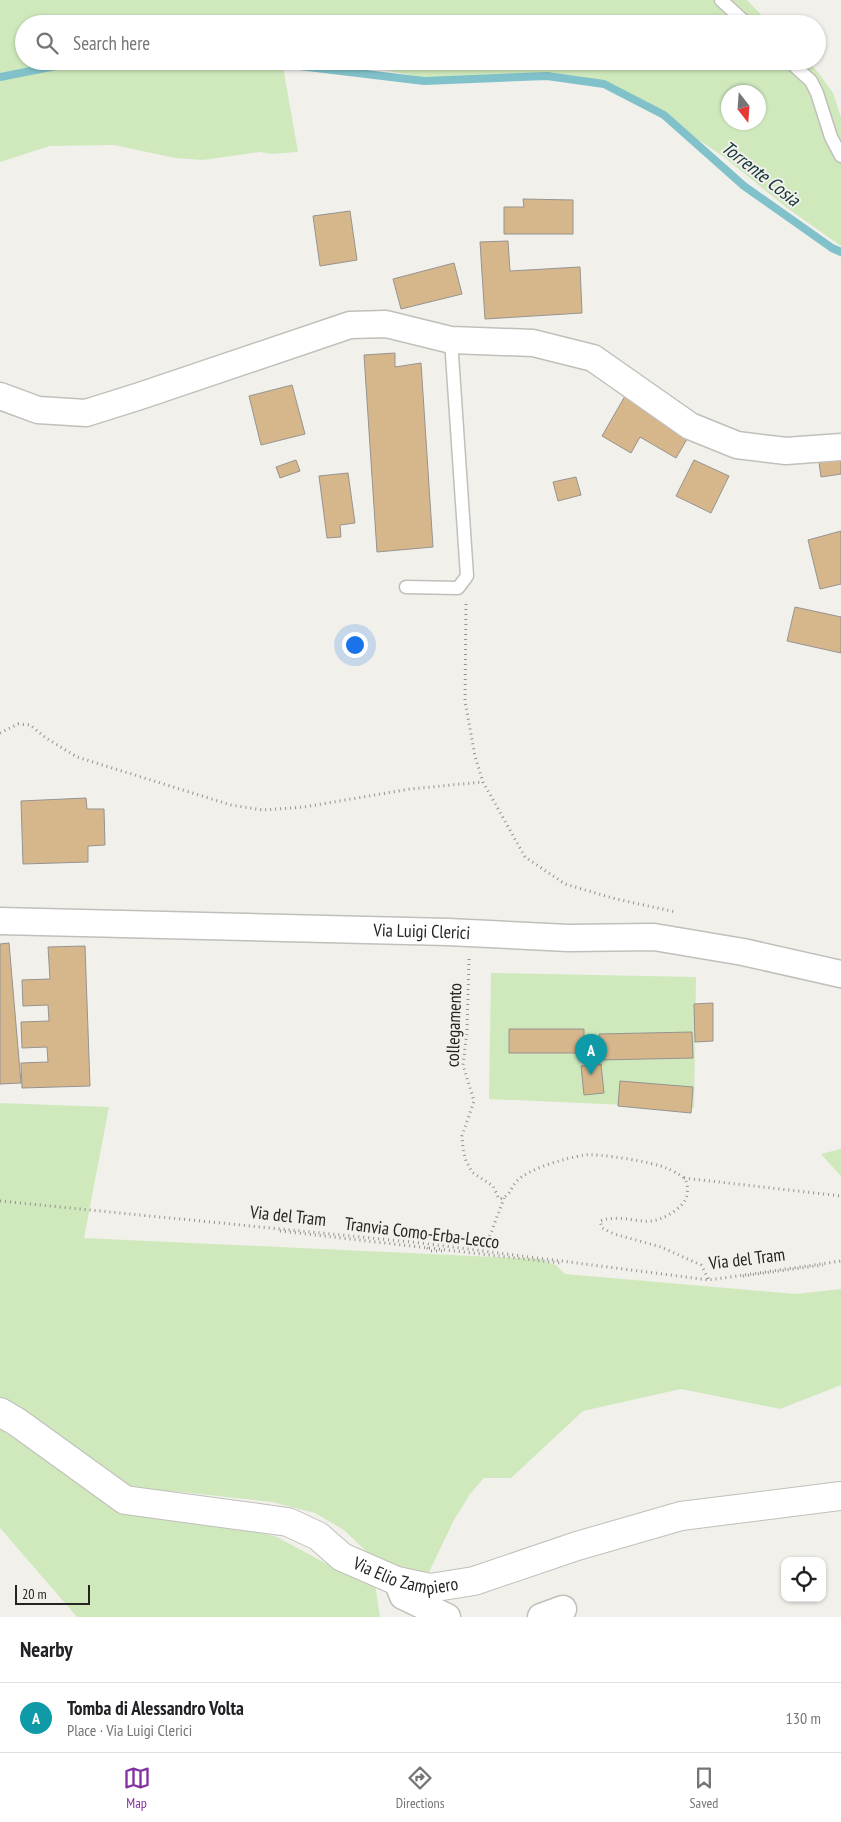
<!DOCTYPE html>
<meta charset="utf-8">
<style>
body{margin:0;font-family:"PT Sans Narrow",sans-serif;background:#f6f6f6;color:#202124}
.controls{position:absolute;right:15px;bottom:15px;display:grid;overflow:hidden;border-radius:10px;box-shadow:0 1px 4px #0004}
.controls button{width:45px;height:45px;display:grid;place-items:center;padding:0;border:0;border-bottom:1px solid #e0e0e0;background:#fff;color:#202124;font:25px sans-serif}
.compass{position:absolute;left:721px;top:85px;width:45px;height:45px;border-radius:50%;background:#fff;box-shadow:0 1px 4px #0004;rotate:163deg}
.scale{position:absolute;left:15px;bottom:12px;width:75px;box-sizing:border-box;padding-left:5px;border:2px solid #252423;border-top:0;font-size:14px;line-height:18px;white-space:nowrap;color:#252423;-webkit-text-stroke:4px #f2f0eb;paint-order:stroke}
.you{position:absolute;left:354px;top:644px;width:18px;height:18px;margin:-12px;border:4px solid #fff;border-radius:50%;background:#1a73e8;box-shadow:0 0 0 8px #1a73e833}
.badge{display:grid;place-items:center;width:32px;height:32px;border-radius:50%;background:#8331a1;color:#fff;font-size:16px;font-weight:700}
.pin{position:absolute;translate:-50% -41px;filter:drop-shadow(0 1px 2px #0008)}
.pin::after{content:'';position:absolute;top:26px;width:18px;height:15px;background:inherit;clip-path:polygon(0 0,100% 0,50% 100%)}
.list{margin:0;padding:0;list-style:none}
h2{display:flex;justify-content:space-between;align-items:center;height:65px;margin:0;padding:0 20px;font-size:21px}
h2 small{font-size:16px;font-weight:400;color:#757577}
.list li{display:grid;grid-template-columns:32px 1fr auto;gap:15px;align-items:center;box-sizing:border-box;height:70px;padding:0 20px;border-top:1px solid #e0e0e0}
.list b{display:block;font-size:19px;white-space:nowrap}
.list p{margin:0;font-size:16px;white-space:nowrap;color:#757577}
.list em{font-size:16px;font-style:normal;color:#757577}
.icon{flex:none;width:28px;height:28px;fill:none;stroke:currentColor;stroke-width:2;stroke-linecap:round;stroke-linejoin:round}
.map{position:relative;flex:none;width:841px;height:1617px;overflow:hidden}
.search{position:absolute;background:#fff;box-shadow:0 1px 4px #0004;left:15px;right:15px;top:15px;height:55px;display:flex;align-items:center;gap:12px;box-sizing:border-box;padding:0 18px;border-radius:28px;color:#757577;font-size:19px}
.sheet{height:135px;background:#fff}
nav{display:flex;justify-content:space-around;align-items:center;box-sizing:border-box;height:70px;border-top:1px solid #e0e0e0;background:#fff;font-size:14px;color:#757577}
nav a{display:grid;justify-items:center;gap:2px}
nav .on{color:#8331a1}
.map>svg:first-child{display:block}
.green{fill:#cfe9bd;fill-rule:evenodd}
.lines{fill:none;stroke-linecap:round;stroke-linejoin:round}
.stream{stroke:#81c2ca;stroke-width:8}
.building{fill:#d6b78c;stroke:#96938f}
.lane-casing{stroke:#c0bfba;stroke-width:15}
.street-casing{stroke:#c0bfba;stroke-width:29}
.secondary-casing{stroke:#c0bfba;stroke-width:30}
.path{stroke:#93928f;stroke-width:3;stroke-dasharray:1 4;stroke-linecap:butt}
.lane{stroke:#fff;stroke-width:12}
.street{stroke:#fff;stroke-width:26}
.secondary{stroke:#fff;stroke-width:28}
.labels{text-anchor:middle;stroke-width:4;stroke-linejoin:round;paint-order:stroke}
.street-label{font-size:18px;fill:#252423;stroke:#f2f0eb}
.water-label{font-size:19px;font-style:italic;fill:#103235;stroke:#f2f0eb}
</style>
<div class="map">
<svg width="841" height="1617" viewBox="0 0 841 1617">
<rect width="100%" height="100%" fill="#f2f0eb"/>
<path class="green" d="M 0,0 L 747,0 L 770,24 L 24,24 L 24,61 L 282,61 L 298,152 L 271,154 L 260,152 L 203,160 L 175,158 L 114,145 L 50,146 L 0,162 Z
M 328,61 L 807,61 L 818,72 L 833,93 L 841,117 L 841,246 L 787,208 L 724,157 L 685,131 L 618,91 L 581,78 L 533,75 L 487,79 L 429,79 L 375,68 ZM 728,92 L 758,92 L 758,122 L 728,122 Z
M 491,973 L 696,977 L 694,1108 L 489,1099 Z
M 0,1103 L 109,1107 L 84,1238 L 539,1259 L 556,1265 L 565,1274 L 796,1294 L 841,1289 L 841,1385 L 780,1409 L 681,1389 L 583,1411 L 511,1478 L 484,1478 L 470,1494 L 454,1520 L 429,1572 L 407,1571 L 371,1556 L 344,1530 L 315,1513 L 272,1502 L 181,1492 L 141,1490 L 124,1484 L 42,1423 L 0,1397 Z
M 841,1149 L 841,1176 L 821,1154 Z
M 0,1429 L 93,1491 L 277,1537 L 329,1565 L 375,1584 L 380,1617 L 77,1617 L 0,1528 Z"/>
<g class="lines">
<path class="stream" d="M 224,61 L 291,65 L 424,81 L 547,76 L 604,84 L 664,115 L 744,186 L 832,248 L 841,252
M 0,77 L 81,61"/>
</g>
<path class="building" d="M 523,199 L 573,200 L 573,234 L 504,234 L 504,207 L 524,207 Z
M 350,211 L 357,260 L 320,266 L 313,216 Z
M 508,241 L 510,271 L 580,267 L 582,313 L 485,319 L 480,242 Z
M 454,263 L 462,294 L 401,309 L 393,279 Z
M 395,353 L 395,367 L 421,363 L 433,547 L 377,552 L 364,355 Z
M 292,385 L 305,434 L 261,445 L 249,396 Z
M 625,396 L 690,434 L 676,458 L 640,437 L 631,453 L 602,436 Z
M 841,451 L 841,474 L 821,477 L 819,462 L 826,461 Z
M 296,460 L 300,471 L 280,478 L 276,467 Z
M 694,460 L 729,476 L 711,513 L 676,496 Z
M 348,473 L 355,523 L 340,525 L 341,537 L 327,538 L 319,476 Z
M 576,477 L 581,495 L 558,501 L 553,482 Z
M 841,531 L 841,584 L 820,589 L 808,540 Z
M 795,607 L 841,617 L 841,653 L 787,641 Z
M 86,798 L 87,809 L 104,809 L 105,845 L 88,846 L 88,862 L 23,864 L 21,801 Z
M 9,943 L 21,1083 L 0,1084 L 0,944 Z
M 85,946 L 90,1086 L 22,1088 L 21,1063 L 48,1062 L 47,1047 L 22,1048 L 21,1022 L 49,1021 L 48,1005 L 23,1006 L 22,980 L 50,979 L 48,947 Z
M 713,1003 L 713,1041 L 695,1042 L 694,1004 Z
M 509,1029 L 584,1029 L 584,1053 L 509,1053 Z
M 692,1032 L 693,1058 L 600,1060 L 599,1034 Z
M 601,1064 L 604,1093 L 584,1095 L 581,1066 Z
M 620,1081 L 693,1087 L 691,1113 L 618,1106 Z"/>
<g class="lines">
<defs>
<path id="lane" d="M 721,0 L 747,24
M 789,61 L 811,81 L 817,93 L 831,137 L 841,156
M 406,587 L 458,588 L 467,576 L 451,340"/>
<g id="street">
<path d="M 0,396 L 38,410 L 86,413 L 140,396 L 350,325 L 386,324 L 451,340 L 533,343 L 593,358 L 690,426 L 737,445 L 786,451 L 841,447"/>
<path id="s1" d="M 0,921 L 448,932 L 568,938 L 654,937 L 743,952 L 841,974"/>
<path d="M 397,1581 L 403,1596 L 447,1617"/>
<path d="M 541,1617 L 563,1609"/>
</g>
<g id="secondary">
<path id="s2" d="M 0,1412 L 17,1422 L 125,1500 L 288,1522 L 318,1536 L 342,1557 L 397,1581 L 430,1588 L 474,1581 L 577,1546 L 681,1516 L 841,1496"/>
</g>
</defs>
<use href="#lane" class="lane-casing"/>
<use href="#street" class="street-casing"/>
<use href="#secondary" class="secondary-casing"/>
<path class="path" d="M 466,604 L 465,701 L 475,756 L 483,782 L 525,857 L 565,884 L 616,899 L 676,912
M 0,733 L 18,724 L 30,725 L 46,738 L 77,757 L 231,805 L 263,810 L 304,807 L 410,789 L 483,782
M 469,959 L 467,1031 L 463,1065 L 474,1101 L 462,1136 L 463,1149 L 466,1161 L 472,1172 L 493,1186 L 499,1199 C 511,1196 510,1188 517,1181 C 529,1168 567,1158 584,1155 C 597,1153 654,1162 666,1168 C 671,1170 679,1174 683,1177 C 688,1182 688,1189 687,1195 C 685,1206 670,1215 660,1219 C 641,1226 622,1213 600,1221 L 602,1228 L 614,1234 L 661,1247 L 701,1265 L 709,1280
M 684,1178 L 841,1196
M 0,1201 L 421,1243 L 709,1280 L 841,1261
M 280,1231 L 560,1263
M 488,1241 L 504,1198
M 427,1248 L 431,1251 L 443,1251
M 743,1276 L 823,1265"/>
<use href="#lane" class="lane"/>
<use href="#street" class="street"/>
<use href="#secondary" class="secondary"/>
</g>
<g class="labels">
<g class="street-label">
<text dy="6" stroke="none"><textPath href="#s1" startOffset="422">Via Luigi Clerici</textPath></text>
<text transform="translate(454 1025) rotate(-88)" y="6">collegamento</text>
<text transform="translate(288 1216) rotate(6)" y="6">Via del Tram</text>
<text transform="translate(422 1233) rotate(7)" y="6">Tranvia Como-Erba-Lecco</text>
<text transform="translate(747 1259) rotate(-7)" y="6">Via del Tram</text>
<text dy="6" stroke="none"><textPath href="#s2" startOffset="450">Via Elio Zampiero</textPath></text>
</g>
<g class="water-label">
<text transform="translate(761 173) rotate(38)" y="7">Torrente Cosia</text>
</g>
</g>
</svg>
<div class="controls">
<button><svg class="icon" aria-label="locate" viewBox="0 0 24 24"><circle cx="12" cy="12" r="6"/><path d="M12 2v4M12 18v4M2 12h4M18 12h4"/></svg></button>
</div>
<svg class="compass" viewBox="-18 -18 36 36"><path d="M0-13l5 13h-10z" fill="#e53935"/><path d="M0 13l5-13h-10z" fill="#757577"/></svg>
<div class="scale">20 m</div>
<div class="you"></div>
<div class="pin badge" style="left:591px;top:1075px;background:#0f9aa8">A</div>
<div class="search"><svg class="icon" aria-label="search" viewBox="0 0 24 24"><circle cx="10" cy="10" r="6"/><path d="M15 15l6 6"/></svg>Search here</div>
</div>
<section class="sheet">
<h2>Nearby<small></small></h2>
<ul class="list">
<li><span class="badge" style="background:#0f9aa8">A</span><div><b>Tomba di Alessandro Volta</b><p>Place · Via Luigi Clerici</p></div><em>130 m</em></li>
</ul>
</section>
<nav>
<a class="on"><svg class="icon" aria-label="map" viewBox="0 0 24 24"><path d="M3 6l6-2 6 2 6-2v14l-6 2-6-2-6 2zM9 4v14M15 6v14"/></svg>Map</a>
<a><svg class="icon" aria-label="directions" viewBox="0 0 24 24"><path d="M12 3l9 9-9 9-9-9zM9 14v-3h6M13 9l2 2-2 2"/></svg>Directions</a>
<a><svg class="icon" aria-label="saved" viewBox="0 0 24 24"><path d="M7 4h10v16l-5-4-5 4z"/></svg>Saved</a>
</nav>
